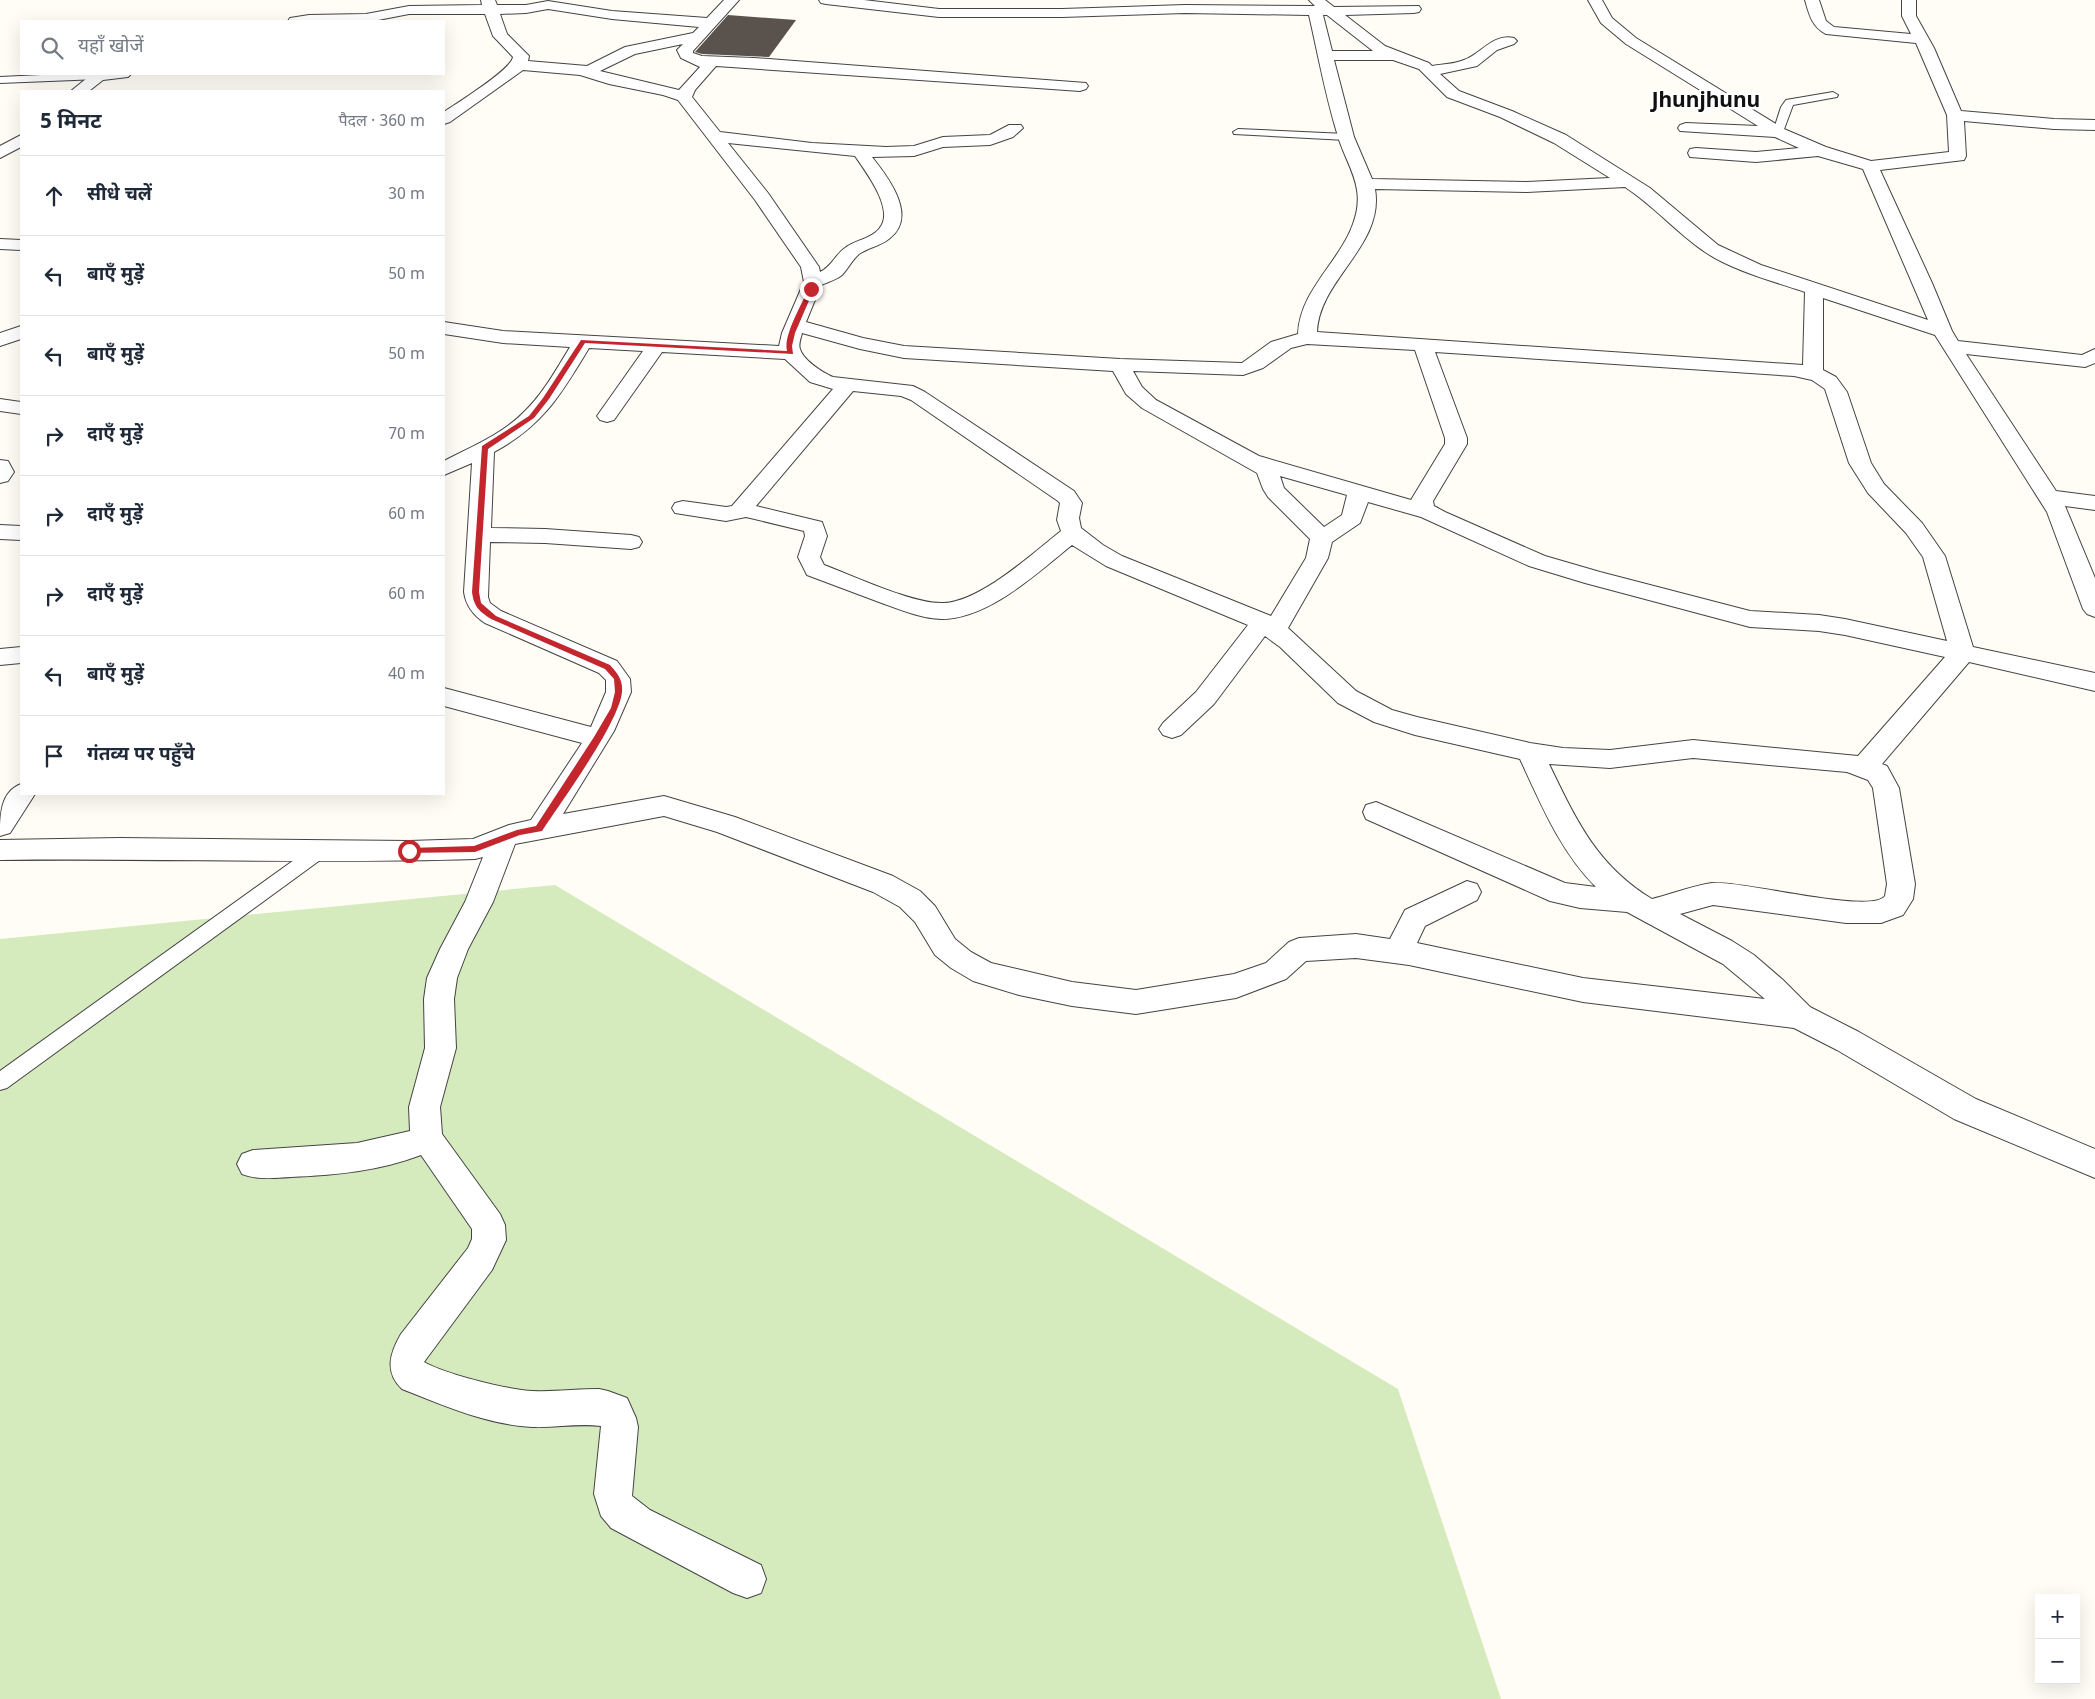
<!DOCTYPE html>
<html lang="hi">
<meta charset="utf-8">
<style>
body{margin:0;font-family:Georgia,"Noto Sans Devanagari",serif;background:#f6f6f7;color:#1f2937}
.controls{position:absolute;right:15px;bottom:15px;display:grid;overflow:hidden;border-radius:0px;box-shadow:0 5px 20px #0002}
.controls button{width:45px;height:45px;display:grid;place-items:center;padding:0;border:0;border-bottom:1px solid #e0e1e3;background:#fff;color:#1f2937;font:25px sans-serif}
.stop{position:absolute;width:15px;height:15px;margin:-11px;border:4px solid #c4262e;border-radius:50%;background:#fff}
.stop.end{background:#c4262e;border-color:#fff;box-shadow:0 1px 5px #0008}
.list{margin:0;padding:0;list-style:none}
h2{display:flex;justify-content:space-between;align-items:center;height:65px;margin:0;padding:0 20px;font-size:21px}
h2 small{font-size:16px;font-weight:400;color:#747a83}
.list li{display:grid;grid-template-columns:32px 1fr auto;gap:15px;align-items:center;box-sizing:border-box;height:80px;padding:0 20px;border-top:1px solid #e0e1e3}
.list b{display:block;font-size:19px;white-space:nowrap}
.list em{font-size:16px;font-style:normal;color:#747a83}
.icon{flex:none;width:28px;height:28px;fill:none;stroke:currentColor;stroke-width:2;stroke-linecap:round;stroke-linejoin:round}
.map{position:relative;flex:none;width:2095px;height:1699px;overflow:hidden}
.search{position:absolute;background:#fff;box-shadow:0 5px 20px #0002;left:20px;top:20px;width:425px;height:55px;display:flex;align-items:center;gap:12px;box-sizing:border-box;padding:0 18px;border-radius:0px;color:#747a83;font-size:19px}
.panel{position:absolute;background:#fff;box-shadow:0 5px 20px #0002;left:20px;top:90px;width:425px;height:705px;border-radius:0px}
.map>svg:first-child{display:block}
.green{fill:#d5ebbd}
.building{fill:#5a524d}
.lines{fill:none;stroke-linecap:round;stroke-linejoin:round}
.service-casing{stroke:#444;stroke-width:2}
.minor-casing{stroke:#444;stroke-width:2}
.service{fill:#fff;fill-rule:evenodd}
.minor{fill:#fff;fill-rule:evenodd}
.route{fill:#c4262e}
.labels{text-anchor:middle;stroke-width:5;stroke-linejoin:round;paint-order:stroke}
.far-town-label{font-size:21px;font-weight:bold;fill:#111;stroke:#fff}
</style>
<div class="map">
<svg width="2095" height="1699" viewBox="0 0 2095 1699">
<rect width="100%" height="100%" fill="#fffdf5"/>
<path class="green" d="M 555,885 L 1398,1389 L 1501,1699 L 0,1699 L 0,939 Z"/>
<path class="building" d="M 728,15 L 796,20 L 769,57 L 702,54 L 695,52 Z"/>
<g class="lines">
<defs>
<path id="service" d="M 62,74 L 102,74 L 104,76 L 99,79 L 0,83 L 0,77 Z
M 1833,92 L 1838,95 L 1837,97 L 1793,105 L 1783,132 L 1782,134 L 1774,134 L 1773,132 L 1781,107 L 1786,100 Z
M 1238,129 L 1346,134 L 1351,137 L 1346,140 L 1234,134 L 1233,132 Z
M 321,843 L 327,845 L 330,850 L 327,855 L 7,1088 L 0,1090 L 0,1071 L 315,845 Z"/>
<path id="minor" d="M 481,0 L 495,0 L 497,5 L 526,5 L 548,1 L 612,11 L 707,18 L 724,0 L 739,0 L 693,51 L 693,53 L 702,56 L 754,58 L 1086,83 L 1088,86 L 1086,89 L 1080,91 L 716,66 L 695,90 L 692,97 L 720,132 L 812,143 L 886,147 L 914,146 L 943,137 L 990,135 L 1009,125 L 1021,125 L 1023,128 L 1013,137 L 990,145 L 943,147 L 914,156 L 872,157 C 888,177 918,216 890,238 C 881,246 869,247 859,254 C 852,260 848,269 842,275 C 836,280 828,282 821,285 L 806,322 L 863,338 L 904,346 L 1120,359 L 1242,363 L 1271,342 L 1298,334 C 1300,290 1339,263 1353,224 C 1357,213 1359,202 1357,190 C 1354,170 1342,153 1337,133 C 1325,94 1318,54 1309,15 L 1185,13 L 1062,17 L 939,17 L 826,4 L 821,3 L 819,0 L 864,0 L 939,9 L 1062,9 L 1185,5 L 1315,6 L 1309,0 L 1325,0 L 1334,7 L 1419,6 L 1421,9 L 1419,12 L 1414,13 L 1345,15 L 1385,46 L 1429,63 L 1432,66 C 1443,64 1455,64 1464,60 C 1481,54 1493,33 1514,38 L 1517,41 L 1514,44 L 1497,50 L 1477,66 L 1440,74 L 1459,91 L 1512,111 L 1566,135 L 1650,188 L 1718,245 L 1761,265 L 1928,320 L 1863,169 L 1818,156 L 1756,162 L 1690,157 L 1688,153 L 1690,149 L 1696,148 L 1756,152 L 1799,148 L 1775,137 L 1680,131 L 1678,128 L 1680,125 L 1686,123 L 1758,126 L 1626,44 L 1601,23 L 1588,0 L 1602,0 L 1612,18 L 1636,38 L 1784,129 L 1826,147 L 1871,161 L 1949,152 L 1947,115 L 1916,43 L 1826,34 C 1812,27 1809,14 1805,0 L 1819,0 L 1826,21 L 1834,27 L 1911,34 L 1902,16 L 1902,0 L 1916,0 L 1916,16 L 1934,48 L 1961,111 L 2054,119 L 2095,120 L 2095,130 L 2054,129 L 1964,121 L 1966,156 L 1964,160 L 1880,170 L 1932,283 L 1952,331 L 1958,341 L 2082,355 L 2095,349 L 2095,363 L 2085,367 L 1966,354 L 2056,491 L 2095,496 L 2095,510 L 2065,506 L 2095,578 L 2095,617 L 2087,614 L 2083,609 L 2047,512 L 1935,335 L 1823,298 L 1823,370 L 1836,377 L 1847,392 L 1871,463 L 1884,484 L 1922,523 L 1945,556 L 1973,647 L 2095,673 L 2095,691 L 1969,662 L 1882,764 L 1887,766 L 1899,788 L 1915,884 L 1913,899 L 1903,915 L 1881,923 L 1846,923 L 1713,905 L 1680,914 L 1732,941 L 1754,955 L 1783,980 L 1810,1007 L 1859,1032 L 1976,1099 L 2095,1149 L 2095,1178 L 1954,1119 L 1837,1050 L 1794,1028 L 1583,1002 L 1409,965 L 1356,958 L 1306,961 L 1286,979 L 1236,998 L 1136,1014 L 1072,1006 L 1019,995 L 973,981 L 951,968 L 935,955 L 915,922 L 900,907 L 873,892 L 717,832 L 664,816 L 515,844 L 493,902 L 468,949 L 457,978 L 454,999 L 456,1048 L 440,1107 L 442,1134 L 500,1214 L 505,1225 L 506,1240 L 492,1270 L 424,1362 C 445,1374 508,1390 533,1391 C 555,1392 577,1389 599,1389 L 608,1391 L 627,1398 L 636,1418 L 638,1427 L 632,1496 L 650,1510 L 761,1565 L 766,1579 L 761,1593 L 747,1598 L 733,1593 L 611,1528 L 601,1516 L 594,1494 L 601,1426 C 578,1423 555,1428 532,1427 C 488,1425 442,1405 402,1389 C 384,1372 390,1353 401,1334 L 468,1248 L 472,1239 L 472,1229 L 421,1155 C 379,1171 336,1175 291,1177 C 274,1178 258,1180 242,1174 L 237,1164 L 242,1154 L 253,1150 L 357,1143 L 410,1131 L 409,1107 L 425,1048 L 424,999 L 427,978 L 440,949 L 465,902 L 483,857 L 475,859 C 317,864 158,858 0,860 L 0,840 L 120,838 L 409,841 L 473,839 L 509,825 L 531,820 L 582,743 L 444,706 L 444,688 L 591,727 L 606,692 L 606,680 L 599,673 L 485,623 C 473,615 466,606 464,592 L 472,463 L 444,475 L 444,461 C 471,447 501,435 523,413 C 543,394 556,370 570,347 L 503,343 L 444,334 L 444,322 L 503,331 L 779,346 L 782,333 L 804,282 L 801,267 L 755,200 L 678,100 L 663,95 L 609,84 L 580,75 L 523,70 L 450,122 L 444,124 L 444,112 C 457,103 511,70 513,57 L 493,36 L 485,14 L 409,14 L 373,21 L 288,21 L 290,18 L 309,15 L 366,14 L 409,6 L 482,5 ZM 548,9 L 612,19 L 699,27 L 693,33 L 625,47 L 587,66 L 528,61 L 529,56 L 507,34 L 500,14 L 526,13 ZM 1323,15 L 1327,15 L 1373,51 L 1332,51 ZM 683,44 L 677,50 L 681,58 L 700,67 L 679,90 L 600,71 L 635,54 ZM 1393,60 L 1419,69 L 1447,97 L 1500,117 L 1554,143 L 1610,178 L 1527,182 L 1372,179 L 1354,137 L 1334,60 ZM 728,143 L 855,156 C 866,172 896,211 879,229 C 871,239 855,240 845,248 C 835,255 832,266 820,272 L 819,267 L 768,193 ZM 1625,187 C 1654,206 1677,233 1705,252 C 1733,271 1773,281 1805,292 L 1803,365 L 1317,332 C 1319,279 1385,245 1375,189 L 1527,192 ZM 802,333 L 860,349 L 904,358 L 1113,371 L 1126,394 L 1142,408 L 1257,473 L 1263,489 L 1268,497 L 1310,539 L 1306,558 L 1271,616 L 1122,556 L 1103,545 L 1081,528 L 1079,518 L 1082,503 L 1074,491 L 925,392 L 913,386 L 833,377 C 823,373 803,360 800,349 C 798,344 801,338 802,333 ZM 1307,344 L 1415,350 L 1445,438 L 1445,444 L 1411,500 L 1259,456 L 1156,400 L 1142,387 L 1133,371 L 1243,375 L 1263,368 L 1291,348 ZM 589,348 L 643,351 L 597,416 L 600,420 L 607,422 L 614,420 L 662,352 L 785,359 L 810,382 L 833,389 L 732,506 L 726,507 L 683,501 L 675,503 L 672,508 L 675,513 L 726,521 L 746,517 L 804,531 L 805,536 L 798,557 L 807,575 C 831,584 855,593 879,602 C 899,609 919,618 941,619 C 989,619 1037,573 1072,545 L 1106,566 L 1248,625 L 1196,692 L 1163,723 L 1159,729 L 1163,735 L 1172,738 L 1181,735 L 1214,704 L 1265,636 L 1280,647 L 1338,703 L 1374,722 L 1415,735 L 1520,759 C 1541,804 1560,851 1596,887 L 1565,883 L 1376,802 L 1366,805 L 1363,812 L 1366,819 L 1550,901 L 1580,908 L 1627,912 L 1723,964 L 1765,999 L 1583,978 L 1417,943 L 1425,926 L 1477,900 L 1481,892 L 1477,884 L 1467,881 L 1405,910 L 1390,939 L 1356,934 L 1299,938 L 1289,942 L 1266,963 L 1234,974 L 1136,990 L 1072,982 L 991,963 L 971,952 L 955,939 L 935,906 L 920,891 L 893,876 L 735,817 L 664,796 L 563,814 L 614,731 L 631,692 L 630,679 L 617,661 L 501,611 L 490,603 L 488,597 L 490,542 L 545,543 L 631,549 L 639,547 L 642,542 L 639,537 L 631,535 L 545,529 L 491,528 L 494,452 C 544,425 561,394 589,348 ZM 1435,352 L 1794,376 L 1812,380 L 1825,389 L 1849,463 L 1868,493 L 1906,533 L 1923,557 L 1947,641 L 1845,619 L 1819,615 L 1750,611 L 1600,572 L 1545,556 L 1445,512 L 1434,506 L 1433,501 L 1467,444 L 1467,438 ZM 853,391 L 901,396 L 911,400 L 1058,501 L 1060,503 L 1057,520 L 1061,531 C 1032,554 981,601 944,603 C 915,605 854,576 824,565 L 820,557 L 827,536 L 822,522 L 756,506 ZM 1280,476 L 1347,495 L 1342,515 L 1324,527 L 1284,488 ZM 1368,502 L 1421,517 L 1529,566 L 1585,583 L 1750,627 L 1819,631 L 1845,635 L 1945,657 L 1858,756 L 1693,740 L 1610,750 L 1563,748 L 1530,743 L 1417,717 L 1392,710 L 1356,691 L 1288,628 L 1328,558 L 1332,542 L 1360,523 ZM 1693,758 L 1847,772 L 1868,780 L 1873,788 L 1887,884 L 1885,896 C 1871,915 1740,880 1712,883 C 1692,886 1672,894 1652,899 C 1597,866 1576,820 1549,764 L 1610,768 Z
M 92,74 L 131,74 L 128,77 L 103,80 L 89,91 L 71,91 Z
M 21,135 L 21,147 L 0,158 L 0,146 Z
M 0,239 L 21,240 L 21,250 L 0,249 Z
M 21,326 L 21,339 L 0,346 L 0,333 Z
M 0,399 L 21,402 L 21,414 L 0,411 Z
M 0,460 L 8,461 L 14,472 L 8,481 L 0,483 Z
M 0,525 L 21,526 L 21,540 L 0,539 Z
M 21,647 L 21,663 L 0,665 L 0,649 Z
M 21,784 L 21,794 L 35,794 L 10,833 L 0,836 C 0,816 0,792 21,784 Z"/>
</defs>
<use href="#service" class="service-casing"/>
<use href="#minor" class="minor-casing"/>
<use href="#service" class="service"/>
<use href="#minor" class="minor"/>
</g>
<path class="route" d="M 811,288 L 814,289 L 795,333 L 792,346 L 793,354 L 585,343 L 549,399 L 534,418 L 488,449 L 479,592 L 481,603 L 496,616 L 610,665 C 618,674 623,680 622,692 C 619,723 561,802 542,831 L 520,835 L 475,852 L 406,853 L 405,851 L 409,848 L 474,846 L 517,830 L 536,826 L 594,737 L 611,708 L 615,692 L 614,679 L 605,669 L 491,619 C 479,611 474,607 472,592 L 482,446 L 529,416 L 543,398 L 581,340 L 787,351 C 783,335 802,305 808,289 Z"/>
<g class="labels">
<g class="far-town-label">
<text x="1706" y="107">Jhunjhunu</text>
</g>
</g>
</svg>
<div class="controls">
<button>+</button>
<button>−</button>
</div>
<div class="stop" style="left:409px;top:851px"></div>
<div class="stop end" style="left:811px;top:289px"></div>
<div class="search"><svg class="icon" aria-label="search" viewBox="0 0 24 24"><circle cx="10" cy="10" r="6"/><path d="M15 15l6 6"/></svg>यहाँ खोजें</div>
<section class="panel">
<h2>5 मिनट<small>पैदल · 360 m</small></h2>
<ul class="list">
<li><svg class="icon" aria-label="ahead" viewBox="0 0 24 24"><path d="M12 20V5M6 11l6-6 6 6"/></svg><div><b>सीधे चलें</b></div><em>30 m</em></li>
<li><svg class="icon" aria-label="left" viewBox="0 0 24 24"><path d="M17 20v-9H6M10 6l-5 5 5 5"/></svg><div><b>बाएँ मुड़ें</b></div><em>50 m</em></li>
<li><svg class="icon" aria-label="left" viewBox="0 0 24 24"><path d="M17 20v-9H6M10 6l-5 5 5 5"/></svg><div><b>बाएँ मुड़ें</b></div><em>50 m</em></li>
<li><svg class="icon" aria-label="right" viewBox="0 0 24 24"><path d="M7 20v-9h11M14 6l5 5-5 5"/></svg><div><b>दाएँ मुड़ें</b></div><em>70 m</em></li>
<li><svg class="icon" aria-label="right" viewBox="0 0 24 24"><path d="M7 20v-9h11M14 6l5 5-5 5"/></svg><div><b>दाएँ मुड़ें</b></div><em>60 m</em></li>
<li><svg class="icon" aria-label="right" viewBox="0 0 24 24"><path d="M7 20v-9h11M14 6l5 5-5 5"/></svg><div><b>दाएँ मुड़ें</b></div><em>60 m</em></li>
<li><svg class="icon" aria-label="left" viewBox="0 0 24 24"><path d="M17 20v-9H6M10 6l-5 5 5 5"/></svg><div><b>बाएँ मुड़ें</b></div><em>40 m</em></li>
<li><svg class="icon" aria-label="arrive" viewBox="0 0 24 24"><path d="M6 21V4h12l-3 4 3 4H6"/></svg><div><b>गंतव्य पर पहुँचे</b></div></li>
</ul>
</section>
</div>
